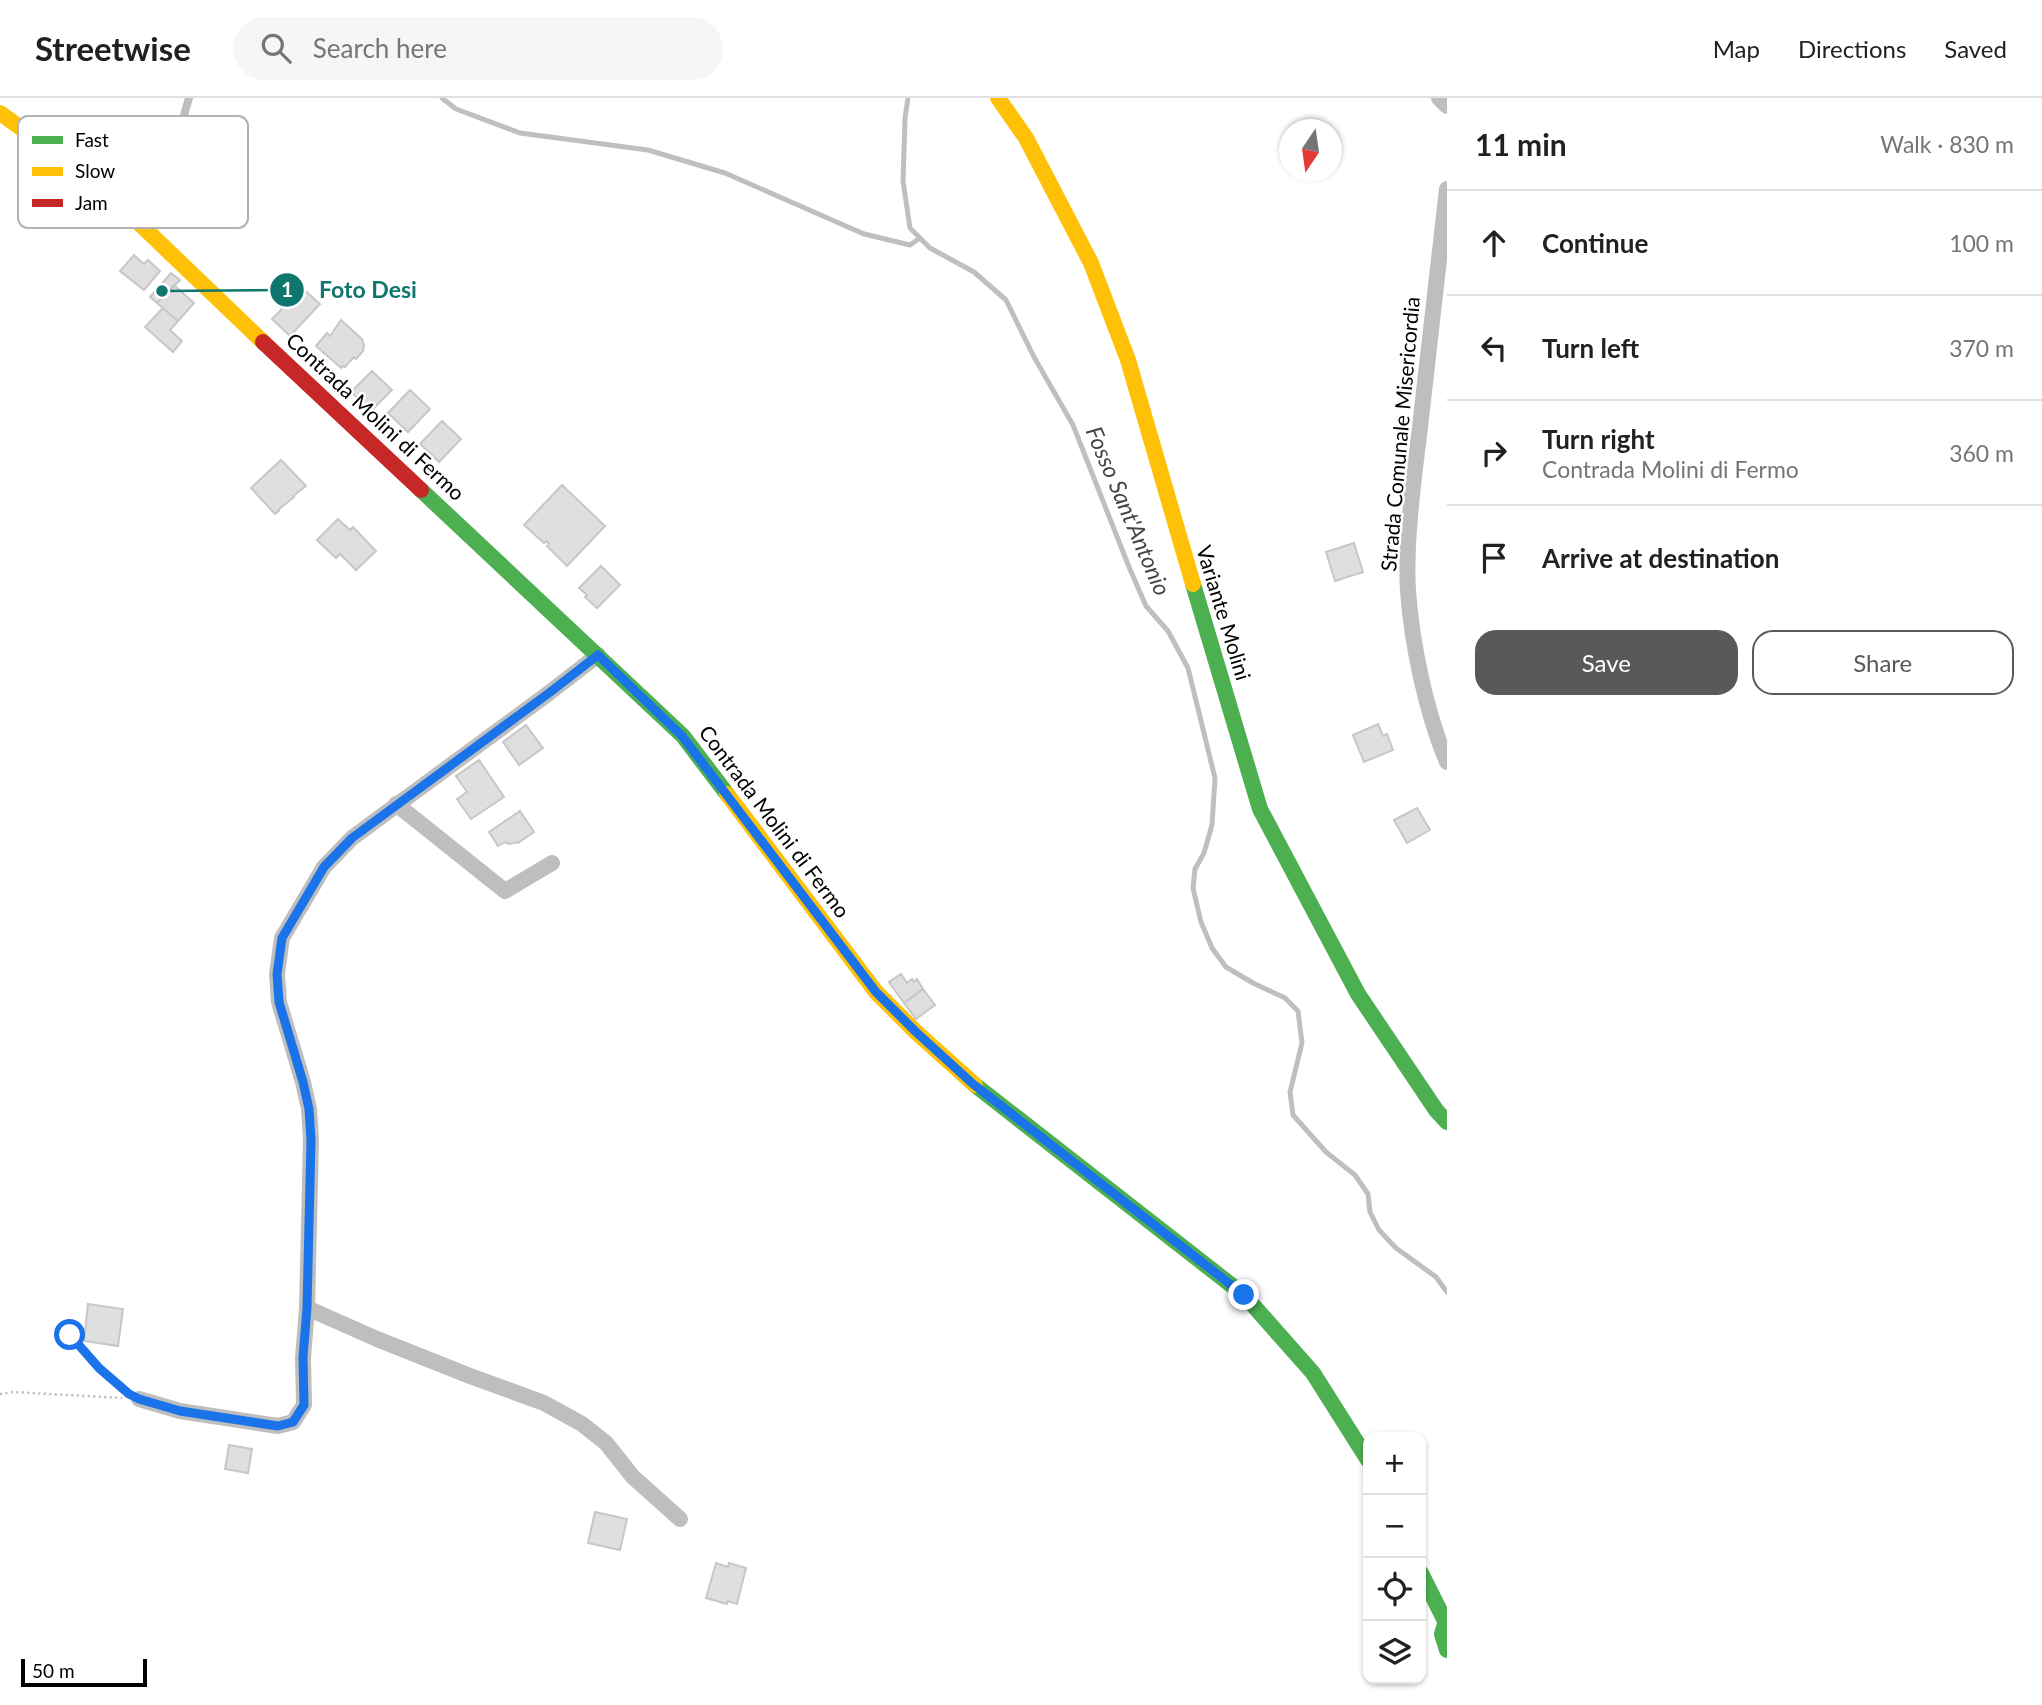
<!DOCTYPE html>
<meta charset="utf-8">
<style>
body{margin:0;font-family:Lato,sans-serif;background:#f6f6f6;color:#202124}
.controls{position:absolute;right:21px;bottom:21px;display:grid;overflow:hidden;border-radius:14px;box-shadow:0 2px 5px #0004}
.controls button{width:63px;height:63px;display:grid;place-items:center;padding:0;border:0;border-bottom:2px solid #e0e0e0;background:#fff;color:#202124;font:35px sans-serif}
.compass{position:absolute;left:1279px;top:21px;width:63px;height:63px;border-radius:50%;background:#fff;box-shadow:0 2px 5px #0004;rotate:193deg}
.scale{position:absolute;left:21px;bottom:18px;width:126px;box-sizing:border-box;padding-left:7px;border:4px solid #000;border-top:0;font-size:19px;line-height:24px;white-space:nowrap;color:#000;-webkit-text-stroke:5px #fff;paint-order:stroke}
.stop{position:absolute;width:21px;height:21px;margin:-16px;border:5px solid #1a73e8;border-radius:50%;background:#fff}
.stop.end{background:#1a73e8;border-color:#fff;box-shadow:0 2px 7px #0008}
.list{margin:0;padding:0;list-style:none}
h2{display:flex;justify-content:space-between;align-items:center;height:91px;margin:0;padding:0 28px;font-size:30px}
h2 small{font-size:23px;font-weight:400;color:#757577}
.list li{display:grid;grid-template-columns:46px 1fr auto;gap:21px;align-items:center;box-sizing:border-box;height:105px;padding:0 28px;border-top:2px solid #e0e0e0}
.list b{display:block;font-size:26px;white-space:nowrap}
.list p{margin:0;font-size:23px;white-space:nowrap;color:#757577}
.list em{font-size:23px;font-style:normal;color:#757577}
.actions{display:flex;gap:14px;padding:21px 28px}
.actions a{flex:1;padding:16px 0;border:2px solid #595959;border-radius:21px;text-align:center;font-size:24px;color:#595959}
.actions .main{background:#595959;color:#fff}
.icon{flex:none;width:38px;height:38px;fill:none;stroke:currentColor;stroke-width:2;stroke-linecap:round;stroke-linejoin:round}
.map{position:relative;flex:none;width:1447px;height:1607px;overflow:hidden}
header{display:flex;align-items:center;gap:42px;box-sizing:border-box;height:98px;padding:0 35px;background:#fff;border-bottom:2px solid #e0e0e0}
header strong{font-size:33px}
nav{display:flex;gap:38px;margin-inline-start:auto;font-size:24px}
.search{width:490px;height:63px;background:#f6f6f6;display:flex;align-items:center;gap:18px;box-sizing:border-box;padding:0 24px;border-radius:38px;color:#757577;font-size:26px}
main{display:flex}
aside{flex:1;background:#fff}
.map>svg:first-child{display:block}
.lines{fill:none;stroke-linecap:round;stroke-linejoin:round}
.stream{stroke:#bfbfbf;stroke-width:5}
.building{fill:#dfdfdf;stroke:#c7c7c7;stroke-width:2}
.path{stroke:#b9b9b9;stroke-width:2.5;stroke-dasharray:2 3.5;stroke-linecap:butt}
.lane{stroke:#bebebe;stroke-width:8}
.street{stroke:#bebebe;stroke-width:16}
.fast{stroke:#4caf50;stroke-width:16}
.slow{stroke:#ffc107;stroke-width:16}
.jam{stroke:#c62828;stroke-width:16}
.route{stroke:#1a73e8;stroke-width:9}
.labels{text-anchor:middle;stroke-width:5;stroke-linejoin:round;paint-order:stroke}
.street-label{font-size:21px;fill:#000;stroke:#fff}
.water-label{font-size:23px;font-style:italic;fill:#444;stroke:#fff}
.key{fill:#fff;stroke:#b2b2b2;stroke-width:2}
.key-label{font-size:19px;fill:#000}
.leader{fill:none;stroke:#0f766e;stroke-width:2.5}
.callout-dot{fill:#0f766e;stroke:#fff;stroke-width:2.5}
.mark-label{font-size:21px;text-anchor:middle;font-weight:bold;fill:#fff}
.callout-label{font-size:23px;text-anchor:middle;font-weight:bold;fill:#0f766e;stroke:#fff;stroke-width:5;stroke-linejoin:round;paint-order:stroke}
</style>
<header>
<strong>Streetwise</strong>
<div class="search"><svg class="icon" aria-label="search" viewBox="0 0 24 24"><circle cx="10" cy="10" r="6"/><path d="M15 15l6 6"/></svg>Search here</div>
<nav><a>Map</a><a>Directions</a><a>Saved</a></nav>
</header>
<main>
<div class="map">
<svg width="1447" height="1607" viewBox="0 0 1447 1607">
<rect width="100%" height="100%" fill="#fff"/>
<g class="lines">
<path class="stream" d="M 442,0 L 456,11 L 520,35 L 648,52 L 725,75 L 864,136 L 910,147 L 920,140
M 908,0 L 905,20 L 903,83 L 910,130 L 930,150 L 974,174 L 1006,202 L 1034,259 L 1073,327 L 1129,469 L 1146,508 L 1168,533 L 1188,570 L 1215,680 L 1212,727 L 1204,755 L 1195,771 L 1193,790 L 1201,824 L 1212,850 L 1226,869 L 1253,885 L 1285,900 L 1298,913 L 1302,945 L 1290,994 L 1293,1017 L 1326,1054 L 1355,1077 L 1368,1096 L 1370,1114 L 1379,1132 L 1396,1150 L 1436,1179 L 1447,1194"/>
</g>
<path class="building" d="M 134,157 L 144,166 L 148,162 L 160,173 L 144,192 L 120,173 Z
M 171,175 L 180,182 L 157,205 L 150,199 Z
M 174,187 L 194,205 L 178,223 L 157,205 Z
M 299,187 L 320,206 L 290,238 L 272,221 L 288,205 L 285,202 Z
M 163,210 L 178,223 L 170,232 L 182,243 L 173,254 L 145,229 Z
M 341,222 L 362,241 L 364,247 L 363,253 L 356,261 L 354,259 L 345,269 L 343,268 L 341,270 L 316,248 L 327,235 L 330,238 Z
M 372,273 L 392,292 L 371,313 L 351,294 Z
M 410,292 L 430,311 L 408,334 L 388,315 Z
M 442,323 L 461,341 L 439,364 L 420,346 Z
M 281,362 L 306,388 L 293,398 L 294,399 L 278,412 L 279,413 L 275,416 L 251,390 Z
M 562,387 L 605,428 L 567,468 L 547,448 L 549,446 L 546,443 L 544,445 L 524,427 Z
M 338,421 L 350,432 L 353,429 L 376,453 L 356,472 L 340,456 L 336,460 L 317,442 Z
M 1354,445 L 1363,474 L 1335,483 L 1326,454 Z
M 601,468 L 620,487 L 597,510 L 585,499 L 587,497 L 579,490 Z
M 1378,626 L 1383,638 L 1387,636 L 1393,652 L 1364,664 L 1353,637 Z
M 526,627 L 543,650 L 519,667 L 503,644 Z
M 479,662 L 504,699 L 471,721 L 457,701 L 467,694 L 456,678 Z
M 1417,710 L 1430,732 L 1407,745 L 1394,722 Z
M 520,713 L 534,734 L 518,745 L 517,744 L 509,746 L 505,744 L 498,748 L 489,734 Z
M 901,876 L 907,885 L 912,881 L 914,884 L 917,881 L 923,891 L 904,905 L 889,884 Z
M 923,891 L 935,907 L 916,921 L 904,905 Z
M 88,1206 L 123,1211 L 118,1248 L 84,1243 Z
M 229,1347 L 252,1351 L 248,1375 L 225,1371 Z
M 595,1414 L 627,1421 L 620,1452 L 588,1445 Z
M 716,1465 L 728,1469 L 729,1465 L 746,1470 L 737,1506 L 728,1503 L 727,1506 L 706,1500 Z"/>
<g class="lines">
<path class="path" d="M 70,1237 L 99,1271 L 127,1294
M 0,1296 L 13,1294 L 122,1300"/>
<path class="lane" d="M 143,125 L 147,121 L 163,90 L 189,0"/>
<path class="street" d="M 1439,0 L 1447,8
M 1447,91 C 1438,170 1429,250 1420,329 C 1414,380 1405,442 1408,493 C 1412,547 1426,614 1447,664
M 396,706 L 505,793 L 552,765
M 307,1210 L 377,1241 L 470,1278 L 544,1305 L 582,1326 L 606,1345 L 633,1379 L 680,1421
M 139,1301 L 180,1313 L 278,1328 L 293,1324 L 304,1307 L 303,1260 L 307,1210 L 311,1042 L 309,1011 L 303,984 L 279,904 L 277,876 L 282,840 L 324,769 L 352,740 L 549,595 L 598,557"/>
<path class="fast" d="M 421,392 L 683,638 L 727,696
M 1193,486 L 1260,711 L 1358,896 L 1436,1012 L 1447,1024
M 975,987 L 1244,1197 L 1313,1275 L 1368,1362
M 1421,1475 L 1445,1523
M 1447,1520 L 1442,1536 L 1447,1552"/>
<path class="slow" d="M 998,0 L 1026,40 L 1091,165 L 1128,262 L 1193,486
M 0,15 L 50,51 L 141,127 L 263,244
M 727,696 L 876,894 L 916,934 L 975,987"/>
<path class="jam" d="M 263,244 L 421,392"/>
</g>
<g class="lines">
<path class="route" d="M 70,1237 L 99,1270 L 129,1296 L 139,1301 L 180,1313 L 278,1328 L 293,1324 L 304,1307 L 303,1259 L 307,1210 L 311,1042 L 309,1011 L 303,984 L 279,904 L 277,876 L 282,840 L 324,769 L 352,740 L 549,595 L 598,557 L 682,638 L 876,894 L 916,934 L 973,986 L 1244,1197"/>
</g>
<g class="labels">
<g class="street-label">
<text transform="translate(375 319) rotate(43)" y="7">Contrada Molini di Fermo</text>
<text transform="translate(1401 336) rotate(-85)" y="7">Strada Comunale Misericordia</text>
<text transform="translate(1223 515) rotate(73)" y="7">Variante Molini</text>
<text transform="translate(774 724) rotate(53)" y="7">Contrada Molini di Fermo</text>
</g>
<g class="water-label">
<text transform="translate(1128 413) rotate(67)" y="8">Fosso Sant'Antonio</text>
</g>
</g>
<rect x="18" y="18" width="230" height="112" rx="10" class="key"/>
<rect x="32" y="38" width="31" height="8" fill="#4caf50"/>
<rect x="32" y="69" width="31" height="9" fill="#ffc107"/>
<rect x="32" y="101" width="31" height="8" fill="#c62828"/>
<g class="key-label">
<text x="75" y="49">Fast</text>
<text x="75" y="80">Slow</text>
<text x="75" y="112">Jam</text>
</g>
<path class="leader" d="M162 193L287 192"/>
<g class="callout-dot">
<circle cx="162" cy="193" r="7"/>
<circle cx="287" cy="192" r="18"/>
</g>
<g class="mark-label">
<text x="287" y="199">1</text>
</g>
<g class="callout-label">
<text x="368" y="200">Foto Desi</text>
</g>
</svg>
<div class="controls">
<button>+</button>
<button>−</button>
<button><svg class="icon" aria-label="locate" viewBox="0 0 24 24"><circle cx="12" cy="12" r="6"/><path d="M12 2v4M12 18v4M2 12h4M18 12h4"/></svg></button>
<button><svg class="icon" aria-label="layers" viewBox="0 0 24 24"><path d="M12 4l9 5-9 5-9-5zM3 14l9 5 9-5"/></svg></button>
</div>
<svg class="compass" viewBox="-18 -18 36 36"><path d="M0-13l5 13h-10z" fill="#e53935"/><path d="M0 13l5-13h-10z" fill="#757577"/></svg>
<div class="scale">50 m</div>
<div class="stop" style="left:70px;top:1237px"></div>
<div class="stop end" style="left:1244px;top:1197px"></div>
</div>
<aside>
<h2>11 min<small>Walk · 830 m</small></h2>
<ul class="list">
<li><svg class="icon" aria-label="ahead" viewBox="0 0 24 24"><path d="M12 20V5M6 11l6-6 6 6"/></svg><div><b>Continue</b></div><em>100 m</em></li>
<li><svg class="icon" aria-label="left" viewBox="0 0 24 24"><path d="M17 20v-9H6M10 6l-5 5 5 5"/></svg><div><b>Turn left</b></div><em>370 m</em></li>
<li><svg class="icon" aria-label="right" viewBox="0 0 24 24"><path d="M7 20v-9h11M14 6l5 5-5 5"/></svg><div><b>Turn right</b><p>Contrada Molini di Fermo</p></div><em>360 m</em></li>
<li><svg class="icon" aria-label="arrive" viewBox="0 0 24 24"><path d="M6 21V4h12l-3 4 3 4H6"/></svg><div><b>Arrive at destination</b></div></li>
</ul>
<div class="actions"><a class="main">Save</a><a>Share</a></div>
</aside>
</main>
